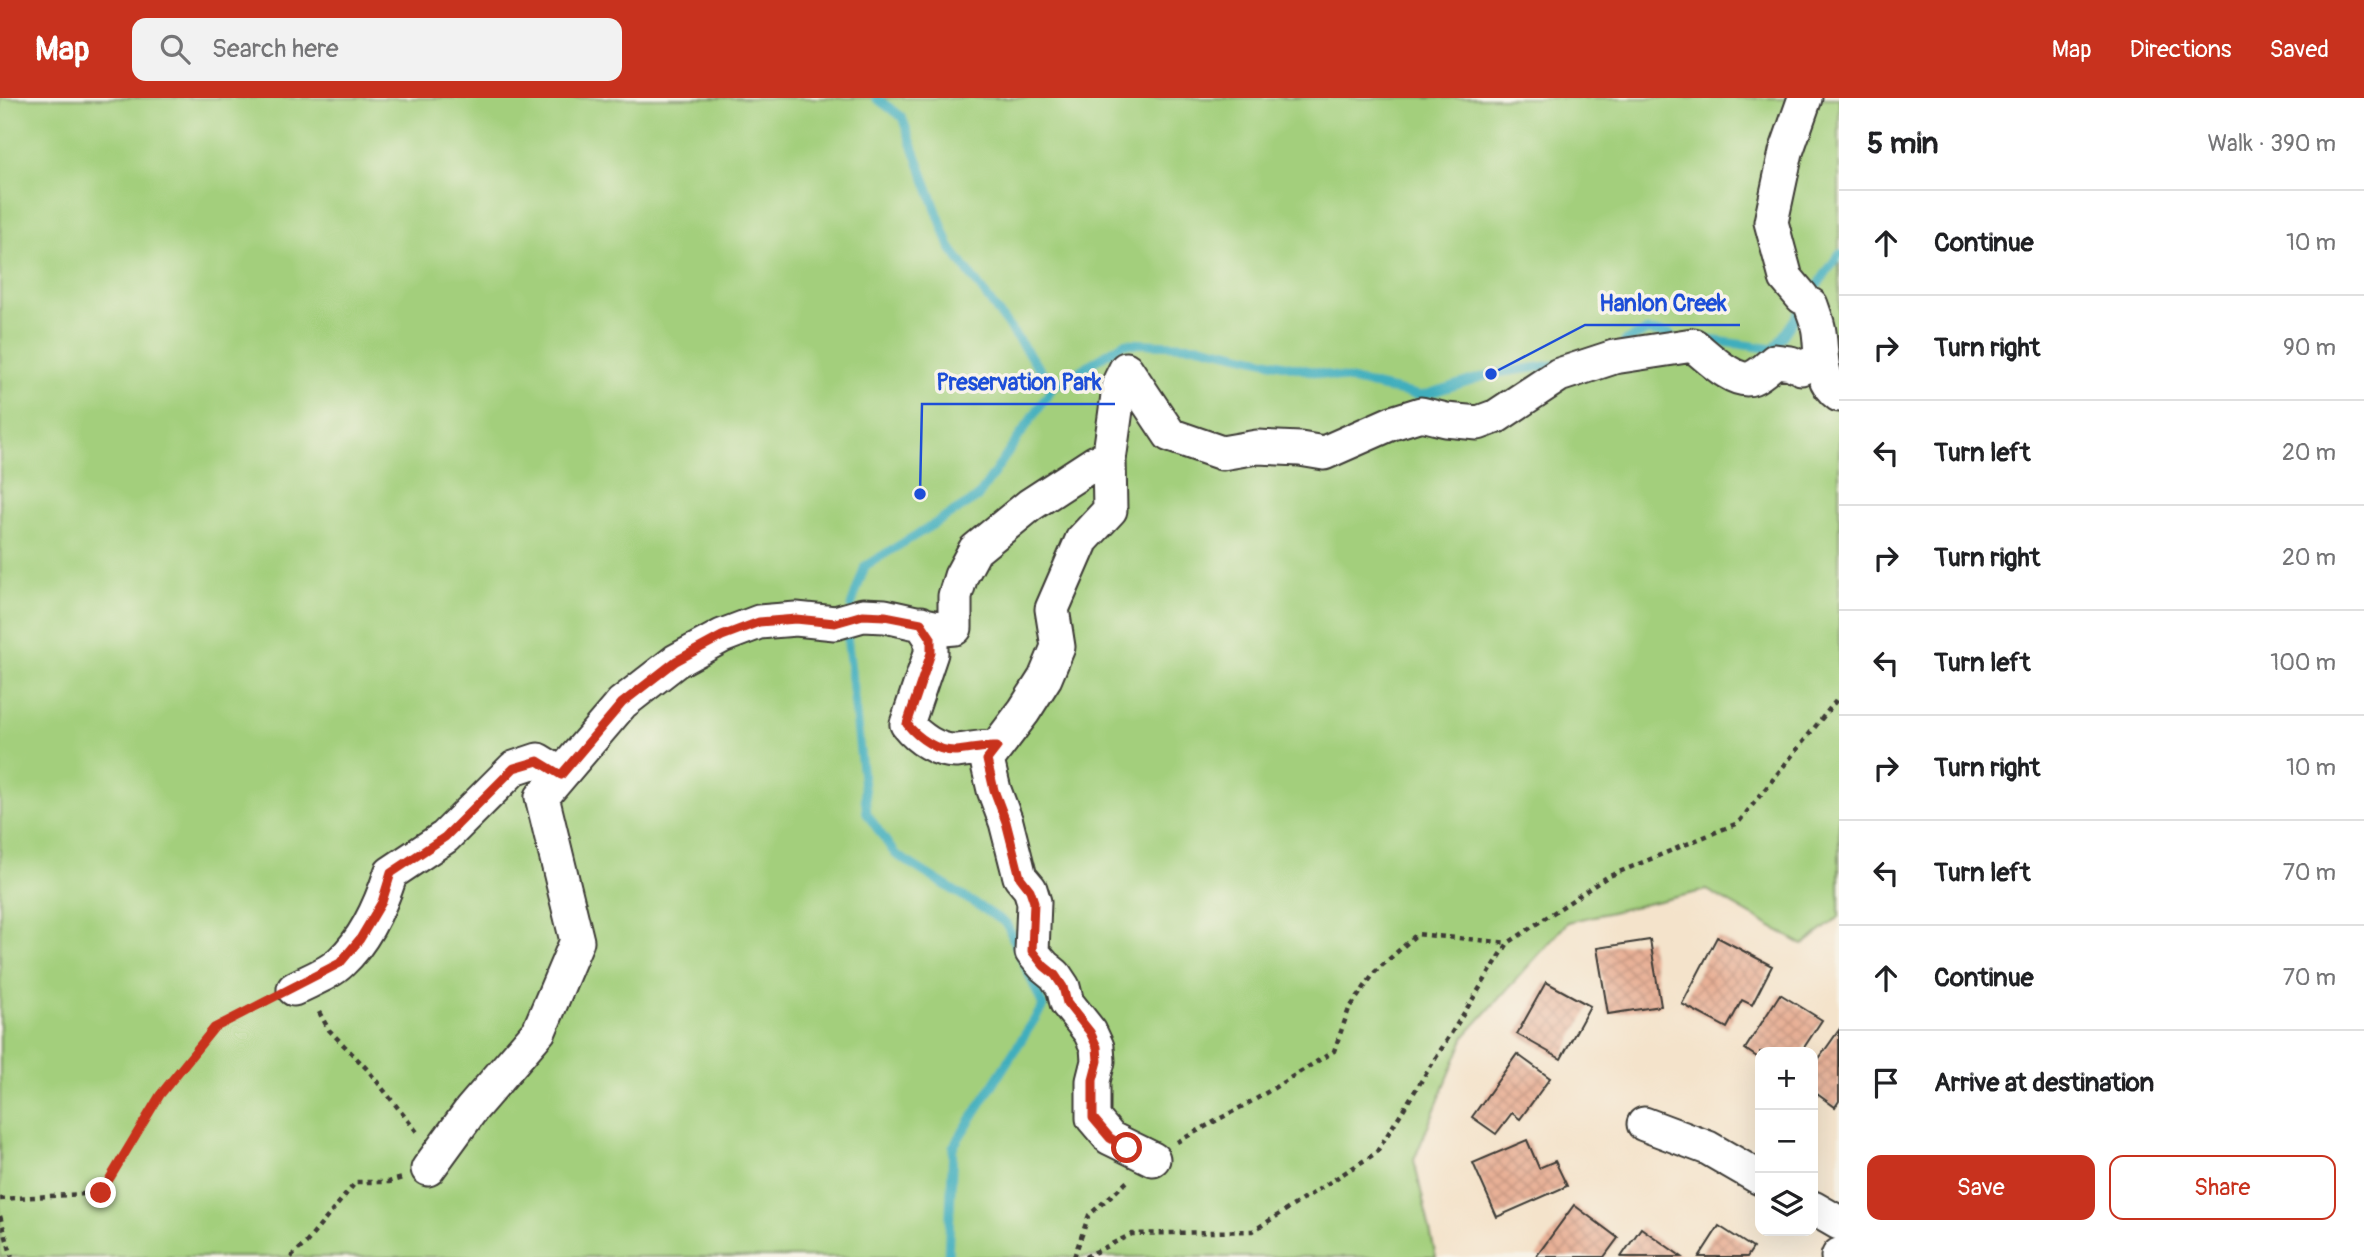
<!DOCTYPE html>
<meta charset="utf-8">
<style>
body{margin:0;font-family:Pangolin,sans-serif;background:#f2f2f2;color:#202124}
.controls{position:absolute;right:21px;bottom:21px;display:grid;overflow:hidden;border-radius:14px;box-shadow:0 7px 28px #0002}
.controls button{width:63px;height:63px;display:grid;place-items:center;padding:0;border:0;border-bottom:2px solid #e0e0e0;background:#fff;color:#202124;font:35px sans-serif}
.stop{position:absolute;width:21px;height:21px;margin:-16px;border:5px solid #c8321e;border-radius:50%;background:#fff}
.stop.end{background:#c8321e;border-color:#fff;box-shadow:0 2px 7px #0008}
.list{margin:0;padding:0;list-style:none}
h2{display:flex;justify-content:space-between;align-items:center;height:91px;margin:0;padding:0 28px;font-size:30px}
h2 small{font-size:23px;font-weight:400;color:#757577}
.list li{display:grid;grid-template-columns:46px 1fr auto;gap:21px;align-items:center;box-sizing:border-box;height:105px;padding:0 28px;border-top:2px solid #e0e0e0}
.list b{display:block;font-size:26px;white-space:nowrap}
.list em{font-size:23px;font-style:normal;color:#757577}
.actions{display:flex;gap:14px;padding:21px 28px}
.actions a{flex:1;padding:16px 0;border:2px solid #c8321e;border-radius:14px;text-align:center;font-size:24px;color:#c8321e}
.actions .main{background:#c8321e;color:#fff}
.icon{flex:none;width:38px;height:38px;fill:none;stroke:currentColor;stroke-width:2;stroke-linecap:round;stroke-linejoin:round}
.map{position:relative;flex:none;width:1839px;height:1159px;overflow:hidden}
header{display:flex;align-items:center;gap:42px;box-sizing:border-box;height:98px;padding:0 35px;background:#c8321e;color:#fff}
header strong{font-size:33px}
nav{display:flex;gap:38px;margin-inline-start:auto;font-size:24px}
.search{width:490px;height:63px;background:#f2f2f2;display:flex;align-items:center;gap:18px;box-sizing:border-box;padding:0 24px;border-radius:14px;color:#757577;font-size:26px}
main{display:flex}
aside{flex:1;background:#fff}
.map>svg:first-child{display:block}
.green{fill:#a3cf7b;stroke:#60764c;stroke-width:2}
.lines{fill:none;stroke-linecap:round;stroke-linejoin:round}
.stream{stroke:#40aebd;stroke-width:9}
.building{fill:url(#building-cross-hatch)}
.minor-casing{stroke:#3c3a36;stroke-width:37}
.path{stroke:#3c3a36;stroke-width:4.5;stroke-dasharray:5 5;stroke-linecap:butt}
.minor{stroke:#fff;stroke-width:33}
.route{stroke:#c8321e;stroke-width:9}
.leader{fill:none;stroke:#1d4ed8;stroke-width:2.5}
.callout-dot{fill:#1d4ed8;stroke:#f7f3e8;stroke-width:2.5}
.callout-label{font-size:23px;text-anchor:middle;font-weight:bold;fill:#1d4ed8;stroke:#f7f3e8;stroke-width:7;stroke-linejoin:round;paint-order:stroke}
</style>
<header>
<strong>Map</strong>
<div class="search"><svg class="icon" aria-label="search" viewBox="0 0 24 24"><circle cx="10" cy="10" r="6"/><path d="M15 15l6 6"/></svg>Search here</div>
<nav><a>Map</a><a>Directions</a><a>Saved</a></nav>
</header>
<main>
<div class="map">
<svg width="1839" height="1159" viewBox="0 0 1839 1159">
<defs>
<pattern id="building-cross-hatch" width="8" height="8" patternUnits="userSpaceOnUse" patternTransform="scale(1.75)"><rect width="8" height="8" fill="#e8b096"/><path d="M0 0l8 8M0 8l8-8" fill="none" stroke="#c69781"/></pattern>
</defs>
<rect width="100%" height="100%" fill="#f7f3e8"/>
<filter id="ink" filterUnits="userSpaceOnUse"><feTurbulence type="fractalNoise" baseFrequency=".0143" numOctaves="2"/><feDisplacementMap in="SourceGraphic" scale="14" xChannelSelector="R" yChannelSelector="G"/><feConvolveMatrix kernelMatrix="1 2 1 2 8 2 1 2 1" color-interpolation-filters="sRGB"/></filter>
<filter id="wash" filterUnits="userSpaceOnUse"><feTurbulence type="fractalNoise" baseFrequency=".00686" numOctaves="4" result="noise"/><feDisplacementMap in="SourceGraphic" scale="28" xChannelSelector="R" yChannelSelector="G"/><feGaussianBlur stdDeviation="1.57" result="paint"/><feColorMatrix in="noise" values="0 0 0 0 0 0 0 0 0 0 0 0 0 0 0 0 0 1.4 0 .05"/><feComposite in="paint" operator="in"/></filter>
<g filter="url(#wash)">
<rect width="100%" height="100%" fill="#f4e3cb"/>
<path class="green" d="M 0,0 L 1839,0 L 1839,819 L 1803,847 L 1707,792 L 1568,824 L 1465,938 L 1414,1062 L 1436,1159 L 0,1159 Z"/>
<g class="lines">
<path class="stream" d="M 876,0 L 902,19 L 950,149 L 1053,289
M 1810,198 L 1839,156
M 1702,241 L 1774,251 L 1802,210
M 1625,243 L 1647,233 L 1671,236
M 851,508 L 865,468 L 977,400 L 1053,289 L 1124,245 L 1201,248 L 1421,298 L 1491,276 L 1553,267
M 846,528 L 867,716 L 895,756 L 1006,825 L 1043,908 L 953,1049 L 948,1159"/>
</g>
<g id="blocks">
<path class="building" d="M 1717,839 L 1772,868 L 1752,907 L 1742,902 L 1727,930 L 1682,906 Z
M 1650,842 L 1661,908 L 1608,916 L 1597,850 Z
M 1546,884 L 1590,908 L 1561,961 L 1517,936 Z
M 1780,896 L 1822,922 L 1801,954 L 1760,954 L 1760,961 L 1745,951 Z
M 1839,932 L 1839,1003 L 1835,1009 L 1813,993 L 1813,969 Z
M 1517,956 L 1550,980 L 1520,1021 L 1512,1015 L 1496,1036 L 1472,1019 Z
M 1527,1042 L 1539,1070 L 1555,1063 L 1567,1088 L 1497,1119 L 1473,1065 Z
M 1574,1107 L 1618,1140 L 1604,1159 L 1536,1159 Z
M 1719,1128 L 1753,1150 L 1747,1159 L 1699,1159 Z
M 1641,1130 L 1682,1159 L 1621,1159 Z"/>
</g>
</g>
<g filter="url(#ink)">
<use href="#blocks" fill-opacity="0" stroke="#3c3a36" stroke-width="2"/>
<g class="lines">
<defs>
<path id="minor" d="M 1802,199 L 1786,180 L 1771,124 L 1786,54 L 1805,0
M 1811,207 C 1814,216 1818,225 1819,234 C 1822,257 1819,283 1839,297
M 1109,362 L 1110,412 L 1082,442 L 1052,511 L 1058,549 L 1045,580 L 1024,613 L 987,662 L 994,692 L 1006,724 L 1020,779 L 1030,791 L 1034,804 L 1032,854 L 1044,868 L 1055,877 L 1063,889 L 1067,905 L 1090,934 L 1097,949 L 1098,963 L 1093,983 L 1093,1020 L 1110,1040 L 1153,1061
M 921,525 L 931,540 L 931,555 L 907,626 C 918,640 938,654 957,653 C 970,652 982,648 997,649
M 294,891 C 308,883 329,876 341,864 C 366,841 381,806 391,775 L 445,739 L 514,670 L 538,662 L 561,676
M 1644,1026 L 1708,1050 L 1760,1080
M 428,1071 L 471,1012 L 539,933 L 577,843 L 542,699 L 622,605 L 676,563 L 722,538 L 759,524 L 796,521 L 835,525 L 863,517 L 885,518 L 943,531 L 955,530 L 955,498 L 961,478 L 975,452 L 1030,407 L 1096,364 L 1109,362 L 1120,283 L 1126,271 L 1170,337 L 1222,355 L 1257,349 L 1300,351 L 1324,355 L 1392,325 L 1421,316 L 1446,322 L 1478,325 L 1497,318 L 1559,277 L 1614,259 L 1693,247 C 1706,257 1735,287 1752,280 C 1760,277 1768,269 1775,263 L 1791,265 L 1801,270 L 1820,262
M 1813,1110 L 1839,1125
M 1838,1159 L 1839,1157"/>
</defs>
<use href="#minor" class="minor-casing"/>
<path class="path" d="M 319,914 L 329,932 L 367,971 L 417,1034
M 1177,1044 L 1256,1001 L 1334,953 L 1349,911 L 1375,874 L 1417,836 L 1508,845
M 0,1101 L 101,1095 L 160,997 L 214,930 L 267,904
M 0,1118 L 12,1159
M 291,1159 L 306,1145 L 356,1084 L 389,1084 L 402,1080
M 1074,1159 L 1089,1117 L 1129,1082
M 1085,1159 L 1132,1136 L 1253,1133 L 1376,1055 L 1508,845 L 1607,779 L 1738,725 L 1839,599"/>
<use href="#minor" class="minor"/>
</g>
</g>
<g class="lines" filter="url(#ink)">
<path class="route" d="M 101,1095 L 160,997 L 214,930 L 340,865 L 360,841 L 382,804 L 391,775 L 445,739 L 514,670 L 538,663 L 561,677 L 622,605 L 676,563 L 722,538 L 759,524 L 796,521 L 835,525 L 863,517 L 885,518 L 921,525 L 931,540 L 931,555 L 907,626 C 918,640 938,654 956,653 C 970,652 982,648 997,649 L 987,662 L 994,692 L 1006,724 L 1020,779 L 1030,792 L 1034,804 L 1032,853 L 1044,868 L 1055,877 L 1063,889 L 1067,905 L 1090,934 L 1097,949 L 1098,963 L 1093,982 L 1093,1020 L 1110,1040 L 1127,1050"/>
</g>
<path class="leader" d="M1491 276L1585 227H1740M920 396L922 306H1115"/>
<g class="callout-dot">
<circle cx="1491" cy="276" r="7"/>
<circle cx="920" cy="396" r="7"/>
</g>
<g class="callout-label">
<text x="1663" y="213">Hanlon Creek</text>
<text x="1019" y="292">Preservation Park</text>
</g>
</svg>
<div class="controls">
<button>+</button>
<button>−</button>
<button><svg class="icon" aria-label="layers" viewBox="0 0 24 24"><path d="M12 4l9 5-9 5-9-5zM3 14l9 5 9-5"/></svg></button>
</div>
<div class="stop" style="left:1127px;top:1050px"></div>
<div class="stop end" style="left:101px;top:1095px"></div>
</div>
<aside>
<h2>5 min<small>Walk · 390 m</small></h2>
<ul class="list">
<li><svg class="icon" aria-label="ahead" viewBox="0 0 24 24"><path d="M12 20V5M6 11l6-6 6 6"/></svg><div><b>Continue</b></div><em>10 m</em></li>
<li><svg class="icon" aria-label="right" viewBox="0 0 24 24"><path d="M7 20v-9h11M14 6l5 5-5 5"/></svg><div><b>Turn right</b></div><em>90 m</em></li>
<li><svg class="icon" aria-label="left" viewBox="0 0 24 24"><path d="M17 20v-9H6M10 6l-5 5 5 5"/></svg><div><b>Turn left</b></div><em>20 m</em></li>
<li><svg class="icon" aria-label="right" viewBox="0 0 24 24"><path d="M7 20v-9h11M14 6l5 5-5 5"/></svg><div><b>Turn right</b></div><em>20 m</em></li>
<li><svg class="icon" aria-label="left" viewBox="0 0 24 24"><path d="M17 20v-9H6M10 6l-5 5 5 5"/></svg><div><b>Turn left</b></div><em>100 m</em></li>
<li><svg class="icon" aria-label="right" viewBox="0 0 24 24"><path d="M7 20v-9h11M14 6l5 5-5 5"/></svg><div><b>Turn right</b></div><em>10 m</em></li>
<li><svg class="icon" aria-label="left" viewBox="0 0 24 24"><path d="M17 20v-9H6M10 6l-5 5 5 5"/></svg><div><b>Turn left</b></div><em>70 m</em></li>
<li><svg class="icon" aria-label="ahead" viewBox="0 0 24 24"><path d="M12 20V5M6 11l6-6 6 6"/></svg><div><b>Continue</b></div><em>70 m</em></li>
<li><svg class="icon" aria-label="arrive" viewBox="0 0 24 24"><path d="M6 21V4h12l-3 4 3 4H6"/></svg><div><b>Arrive at destination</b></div></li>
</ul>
<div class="actions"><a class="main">Save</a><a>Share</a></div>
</aside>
</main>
